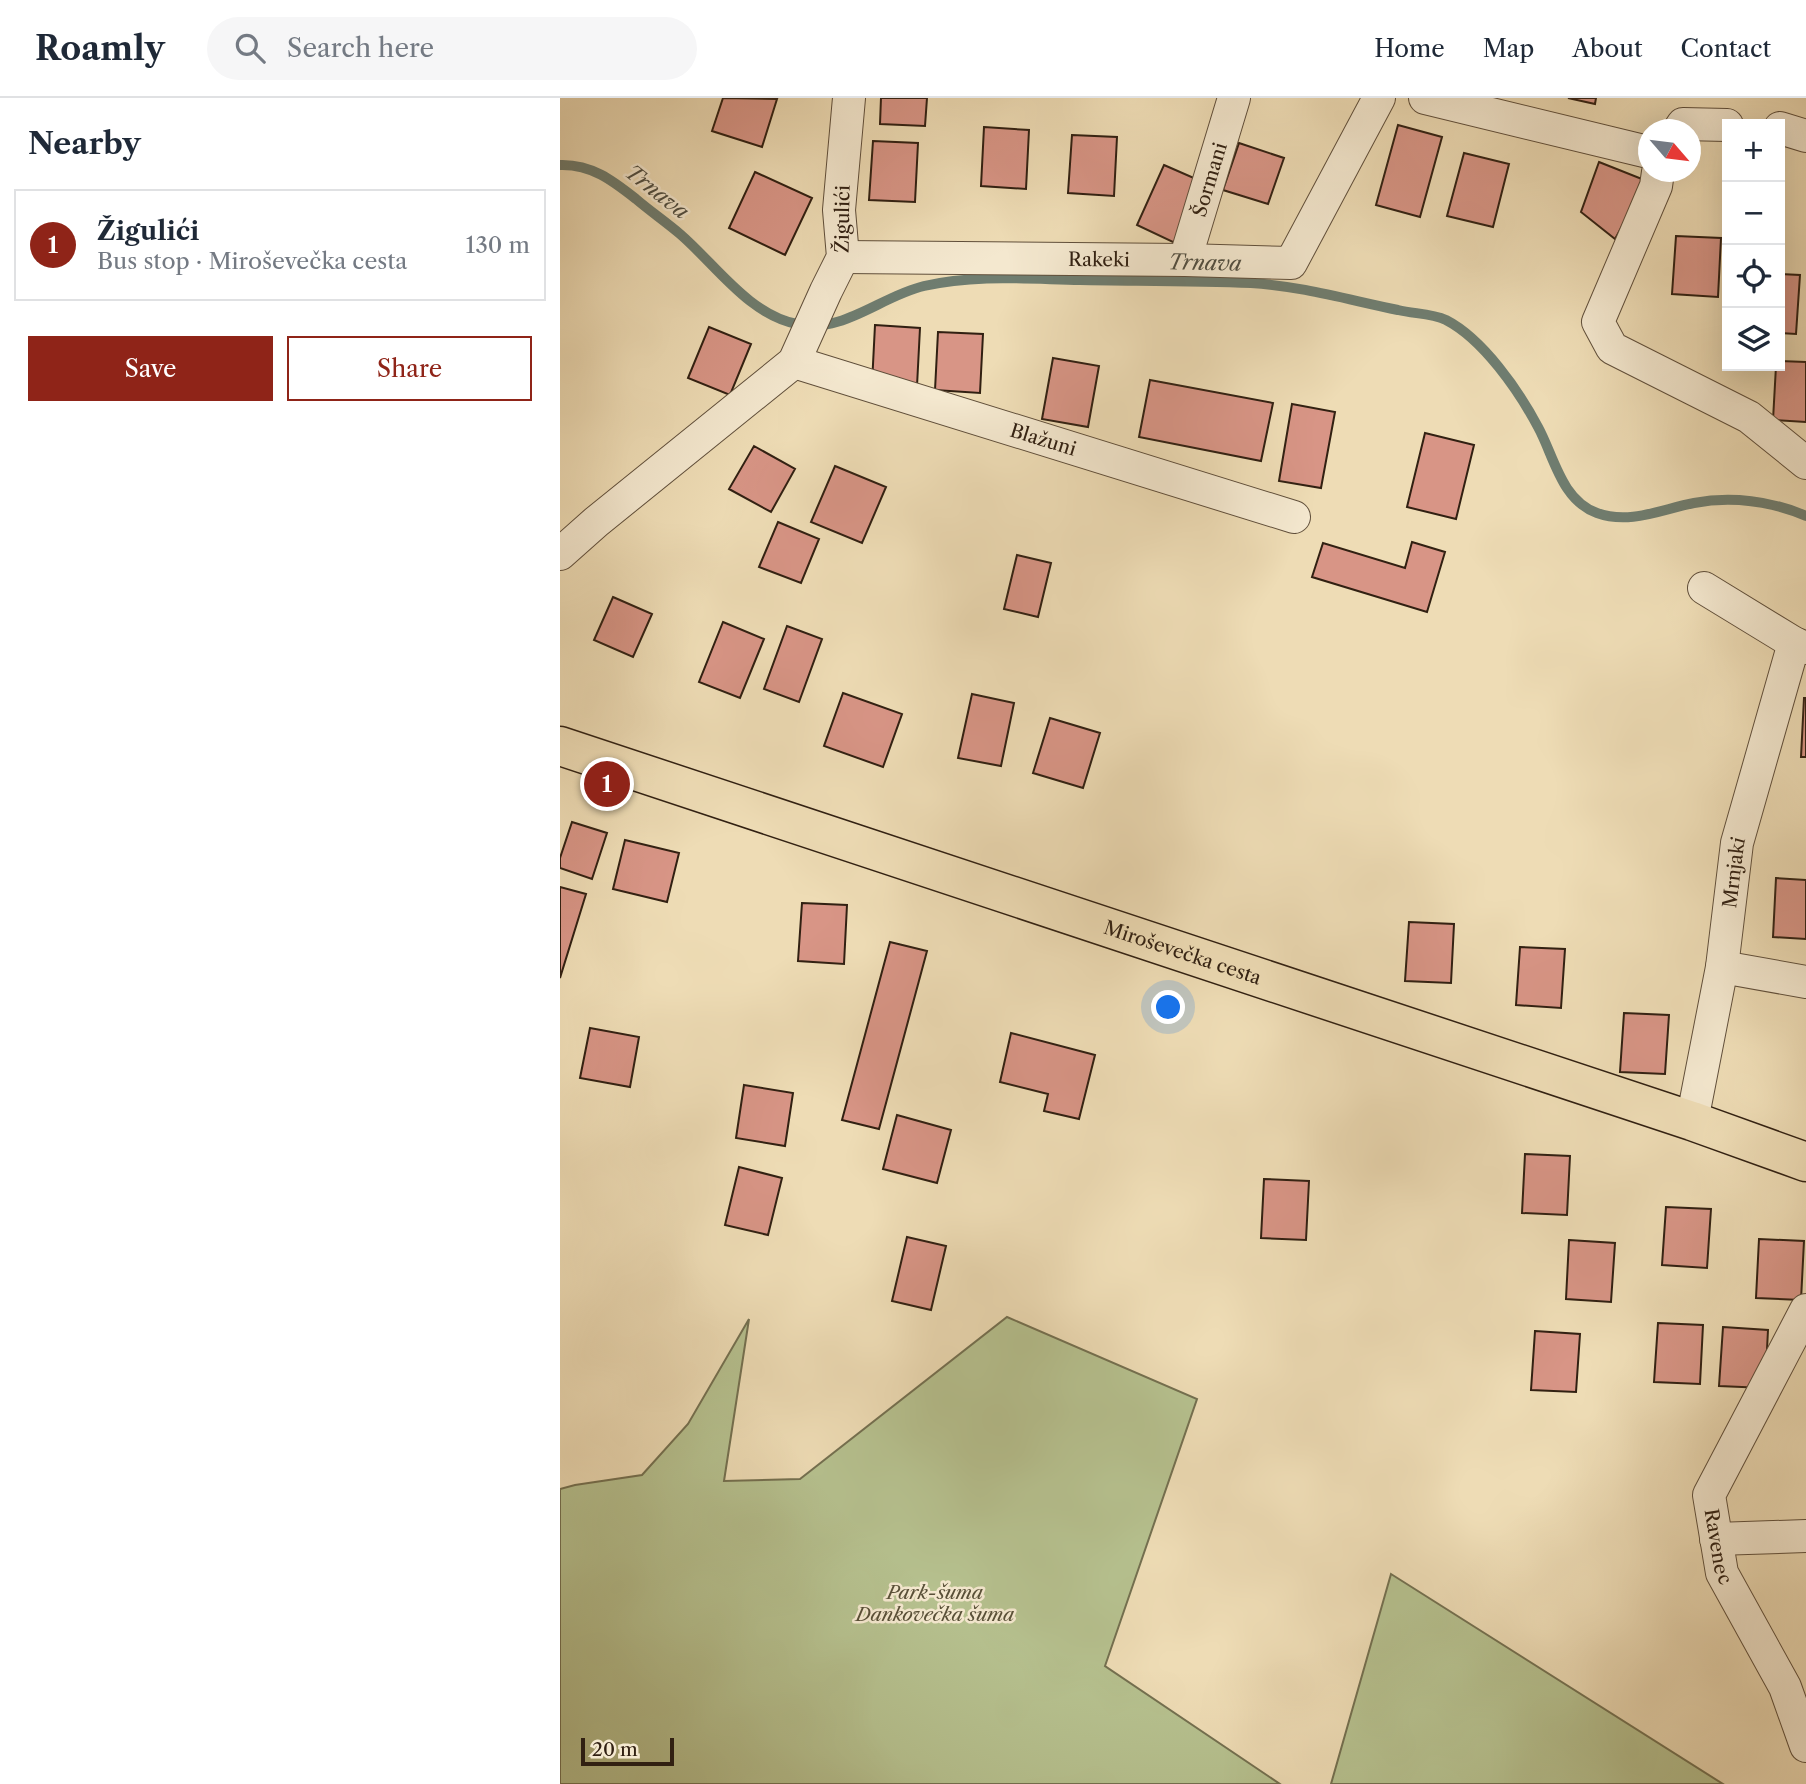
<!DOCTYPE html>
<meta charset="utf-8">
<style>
body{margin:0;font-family:"Libre Caslon Text",serif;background:#f6f6f7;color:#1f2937}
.controls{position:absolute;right:21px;top:21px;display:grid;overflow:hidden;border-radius:0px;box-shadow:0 7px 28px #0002}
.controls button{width:63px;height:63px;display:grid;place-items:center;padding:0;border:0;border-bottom:2px solid #e0e1e3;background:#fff;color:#1f2937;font:35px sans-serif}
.compass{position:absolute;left:1078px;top:21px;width:63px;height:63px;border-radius:50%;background:#fff;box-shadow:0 7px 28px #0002;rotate:118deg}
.scale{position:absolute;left:21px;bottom:18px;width:93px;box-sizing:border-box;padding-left:7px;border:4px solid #312012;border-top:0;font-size:19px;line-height:24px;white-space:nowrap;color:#312012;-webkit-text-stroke:5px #f4e8cf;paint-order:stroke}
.you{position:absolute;left:609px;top:910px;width:24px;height:24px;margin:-18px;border:5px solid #fff;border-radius:50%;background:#1a73e8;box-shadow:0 0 0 10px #1a73e833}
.badge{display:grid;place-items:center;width:46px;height:46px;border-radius:50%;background:#8f2418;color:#fff;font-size:23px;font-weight:700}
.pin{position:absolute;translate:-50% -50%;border:4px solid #fff;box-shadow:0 2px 7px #0006}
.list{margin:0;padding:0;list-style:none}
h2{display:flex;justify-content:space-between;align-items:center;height:91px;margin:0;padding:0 28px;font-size:30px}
h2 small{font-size:23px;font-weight:400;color:#747a83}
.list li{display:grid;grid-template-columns:46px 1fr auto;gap:21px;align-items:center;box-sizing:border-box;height:112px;margin:0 14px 14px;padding:0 14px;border:2px solid #e0e1e3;border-radius:0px}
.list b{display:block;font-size:26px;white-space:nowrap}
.list p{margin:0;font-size:23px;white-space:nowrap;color:#747a83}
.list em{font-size:23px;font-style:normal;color:#747a83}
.actions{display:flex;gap:14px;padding:21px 28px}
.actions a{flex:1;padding:16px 0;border:2px solid #8f2418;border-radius:0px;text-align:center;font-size:24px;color:#8f2418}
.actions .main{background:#8f2418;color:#fff}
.icon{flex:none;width:38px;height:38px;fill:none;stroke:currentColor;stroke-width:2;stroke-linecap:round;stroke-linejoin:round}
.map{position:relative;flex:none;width:1246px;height:1686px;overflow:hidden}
header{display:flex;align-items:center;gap:42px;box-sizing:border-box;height:98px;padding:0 35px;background:#fff;border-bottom:2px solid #e0e1e3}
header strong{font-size:33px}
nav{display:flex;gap:38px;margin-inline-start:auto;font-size:24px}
.search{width:490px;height:63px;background:#f6f6f7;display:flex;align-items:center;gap:18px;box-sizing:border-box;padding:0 24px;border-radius:38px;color:#747a83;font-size:26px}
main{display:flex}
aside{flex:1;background:#fff}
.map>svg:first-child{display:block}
.green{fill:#b6c18f;stroke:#747050;stroke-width:2}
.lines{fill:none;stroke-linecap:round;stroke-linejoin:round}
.stream{stroke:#6f7d70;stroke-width:10}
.building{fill:#d89586;stroke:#312012;stroke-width:2}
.minor-casing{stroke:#604f3b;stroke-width:34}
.major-casing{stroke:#312012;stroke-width:41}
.minor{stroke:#f4e8cf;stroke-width:32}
.major{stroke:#eedcb5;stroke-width:38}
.labels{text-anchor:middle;stroke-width:5;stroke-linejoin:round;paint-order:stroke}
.street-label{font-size:19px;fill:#312012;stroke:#f4e8cf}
.park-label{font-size:19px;font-style:italic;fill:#595038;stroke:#f4e8cf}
.water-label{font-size:21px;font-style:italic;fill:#504e41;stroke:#f4e8cf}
</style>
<header>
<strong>Roamly</strong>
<div class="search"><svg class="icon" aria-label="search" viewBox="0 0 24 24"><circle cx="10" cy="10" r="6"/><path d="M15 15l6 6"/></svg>Search here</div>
<nav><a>Home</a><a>Map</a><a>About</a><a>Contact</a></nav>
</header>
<main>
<aside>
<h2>Nearby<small></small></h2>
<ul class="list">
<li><span class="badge">1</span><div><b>Žigulići</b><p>Bus stop · Miroševečka cesta</p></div><em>130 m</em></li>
</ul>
<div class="actions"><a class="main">Save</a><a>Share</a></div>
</aside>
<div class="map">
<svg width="1246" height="1686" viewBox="0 0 1246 1686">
<rect width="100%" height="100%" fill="#eedcb5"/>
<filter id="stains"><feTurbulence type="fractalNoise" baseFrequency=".00286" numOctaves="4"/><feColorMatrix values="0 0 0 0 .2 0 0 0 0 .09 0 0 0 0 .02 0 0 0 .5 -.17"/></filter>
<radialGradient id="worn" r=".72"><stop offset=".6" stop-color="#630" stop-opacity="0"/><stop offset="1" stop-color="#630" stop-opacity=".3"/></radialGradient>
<path class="green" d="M 447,1219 L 637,1301 L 545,1568 L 720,1686 L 0,1686 L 0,1391 L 15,1387 L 82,1377 L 128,1326 L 189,1221 L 164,1383 L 240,1381 Z
M 831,1476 L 1163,1686 L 771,1686 Z"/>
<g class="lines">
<path class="stream" d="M 0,67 C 31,66 52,82 76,101 C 90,113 106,124 120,136 C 155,166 189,217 237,226 C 283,236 321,198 364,188 C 415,176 468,181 520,182 C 577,183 634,183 691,185 C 741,188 789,202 838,212 C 854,216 871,215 886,222 C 923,241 959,293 978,329 C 994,358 1001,402 1037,415 C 1070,427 1102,411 1134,405 C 1171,398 1212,403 1246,418"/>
</g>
<path class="building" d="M 163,0 L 217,1 L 202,49 L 152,33 Z
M 321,0 L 367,0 L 365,28 L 320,26 Z
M 1008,0 L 1036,0 L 1035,6 Z
M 838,27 L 882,39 L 860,119 L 816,107 Z
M 424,29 L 469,32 L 466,91 L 421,88 Z
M 512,37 L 557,39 L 554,98 L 508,95 Z
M 313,43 L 358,45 L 355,104 L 309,102 Z
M 679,45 L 724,60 L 708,106 L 663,92 Z
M 904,55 L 949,66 L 933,129 L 887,118 Z
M 1039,64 L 1087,83 L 1055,141 L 1021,114 Z
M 604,67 L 643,84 L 615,145 L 577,127 Z
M 195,74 L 252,100 L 225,157 L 169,130 Z
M 1116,138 L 1161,140 L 1158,199 L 1112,196 Z
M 1220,176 L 1240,177 L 1236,236 L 1220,235 Z
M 315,227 L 360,230 L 357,288 L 312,286 Z
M 149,229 L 191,246 L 170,297 L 128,280 Z
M 378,234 L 423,236 L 420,295 L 375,292 Z
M 493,260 L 539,268 L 528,329 L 482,321 Z
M 1220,263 L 1246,264 L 1246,324 L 1213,322 L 1216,268 L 1220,268 Z
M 590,282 L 713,305 L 701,363 L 579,339 Z
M 732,306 L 775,314 L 761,390 L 719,383 Z
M 865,335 L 914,347 L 896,421 L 847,409 Z
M 194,348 L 235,371 L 211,414 L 169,391 Z
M 275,368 L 326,389 L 302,445 L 251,424 Z
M 218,424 L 259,441 L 241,485 L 199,469 Z
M 852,444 L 885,454 L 867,514 L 752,479 L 763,445 L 845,470 Z
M 457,457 L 491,465 L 478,519 L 444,511 Z
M 53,499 L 92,516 L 73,559 L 34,542 Z
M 163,524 L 204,541 L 180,600 L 139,584 Z
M 227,528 L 262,541 L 239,604 L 204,591 Z
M 283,595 L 342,616 L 323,669 L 264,648 Z
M 412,596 L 454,605 L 441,668 L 398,660 Z
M 1244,600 L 1246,600 L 1246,659 L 1241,659 Z
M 490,620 L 540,635 L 523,690 L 473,675 Z
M 12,724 L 47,735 L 32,781 L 0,770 L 0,760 Z
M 65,742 L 119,755 L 107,804 L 53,791 Z
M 1216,780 L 1246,782 L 1246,841 L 1213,839 Z
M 0,789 L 26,796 L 0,880 Z
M 242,805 L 287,807 L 284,866 L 238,863 Z
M 849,824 L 894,826 L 891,885 L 845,883 Z
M 330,844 L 367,853 L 319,1031 L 282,1022 Z
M 960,849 L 1005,851 L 1001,910 L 956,907 Z
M 1064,915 L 1109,917 L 1105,976 L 1060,974 Z
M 30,930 L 79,939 L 70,989 L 20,980 Z
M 451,935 L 535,957 L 519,1021 L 484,1013 L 488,996 L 440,984 Z
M 184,987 L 233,995 L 225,1048 L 176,1040 Z
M 337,1017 L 391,1032 L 377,1085 L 323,1071 Z
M 965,1056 L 1010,1058 L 1007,1117 L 962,1115 Z
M 179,1069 L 222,1080 L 208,1137 L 165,1127 Z
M 704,1081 L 749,1083 L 746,1142 L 701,1140 Z
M 1106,1109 L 1151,1111 L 1147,1170 L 1102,1167 Z
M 347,1139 L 386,1148 L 371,1212 L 332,1203 Z
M 1199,1141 L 1244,1143 L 1241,1202 L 1196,1200 Z
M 1009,1142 L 1055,1145 L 1051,1204 L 1006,1201 Z
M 1098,1225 L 1143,1227 L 1140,1286 L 1094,1284 Z
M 1163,1229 L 1208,1232 L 1205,1290 L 1159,1288 Z
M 975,1233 L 1020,1236 L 1016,1294 L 971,1292 Z"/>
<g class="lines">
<defs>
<g id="minor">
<path d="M 865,0 L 1088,54"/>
<path d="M 1220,30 L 1246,38"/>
<path d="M 1119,32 L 1123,26 L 1167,27"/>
<path d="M 1098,74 L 1096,88 L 1038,224 L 1052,250 L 1189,319 L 1246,365"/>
<path id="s1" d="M 283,159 L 625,162 L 731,165 L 819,0"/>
<path id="s2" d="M 625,162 L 674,0"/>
<path id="s3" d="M 234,264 L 734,419"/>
<path d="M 0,456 L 36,424 L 234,264 L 266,193 L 283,159 L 279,112 L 289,0"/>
<path d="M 1144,490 L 1234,545 L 1246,550"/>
<path d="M 1162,869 L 1246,884"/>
<path id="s4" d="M 1132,1023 L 1162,869 L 1177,745 L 1234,545"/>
<path id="s5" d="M 1246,1212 L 1149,1397 L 1162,1475 L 1225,1589 L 1246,1648"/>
<path d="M 1156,1441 L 1246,1438"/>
</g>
<g id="major">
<path id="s6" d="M 0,648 L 1132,1023 L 1246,1064"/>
</g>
</defs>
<use href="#minor" class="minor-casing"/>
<use href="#major" class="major-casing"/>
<use href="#minor" class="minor"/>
<use href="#major" class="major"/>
</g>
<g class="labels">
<g class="street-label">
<text dy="7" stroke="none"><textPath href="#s2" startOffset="84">Šormani</textPath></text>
<text transform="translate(282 121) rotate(-89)" y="7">Žigulići</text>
<text dy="7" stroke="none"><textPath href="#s1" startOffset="256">Rakeki</textPath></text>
<text dy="7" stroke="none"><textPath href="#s3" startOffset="261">Blažuni</textPath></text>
<text dy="7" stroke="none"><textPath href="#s4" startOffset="252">Mrnjaki</textPath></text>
<text dy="7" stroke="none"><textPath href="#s6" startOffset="656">Miroševečka cesta</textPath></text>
<text dy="7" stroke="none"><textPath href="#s5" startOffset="261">Ravenec</textPath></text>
</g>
<g class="park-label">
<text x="375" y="1501">Park-šuma<tspan x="375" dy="22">Dankovečka šuma</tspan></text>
</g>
<g class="water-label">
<text transform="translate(97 94) rotate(38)" y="7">Trnava</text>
<text transform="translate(645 165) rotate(1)" y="7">Trnava</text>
</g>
</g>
<rect width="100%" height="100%" filter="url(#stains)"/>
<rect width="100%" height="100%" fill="url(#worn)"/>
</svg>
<div class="controls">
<button>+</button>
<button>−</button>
<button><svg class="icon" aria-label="locate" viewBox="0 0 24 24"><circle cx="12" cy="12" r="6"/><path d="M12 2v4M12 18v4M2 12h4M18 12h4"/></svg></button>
<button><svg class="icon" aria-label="layers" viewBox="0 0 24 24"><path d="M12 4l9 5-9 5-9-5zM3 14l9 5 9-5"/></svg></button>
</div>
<svg class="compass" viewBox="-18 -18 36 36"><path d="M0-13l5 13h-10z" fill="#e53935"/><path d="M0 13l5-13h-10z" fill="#747a83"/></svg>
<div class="scale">20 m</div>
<div class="you"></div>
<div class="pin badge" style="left:47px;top:686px">1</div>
</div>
</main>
